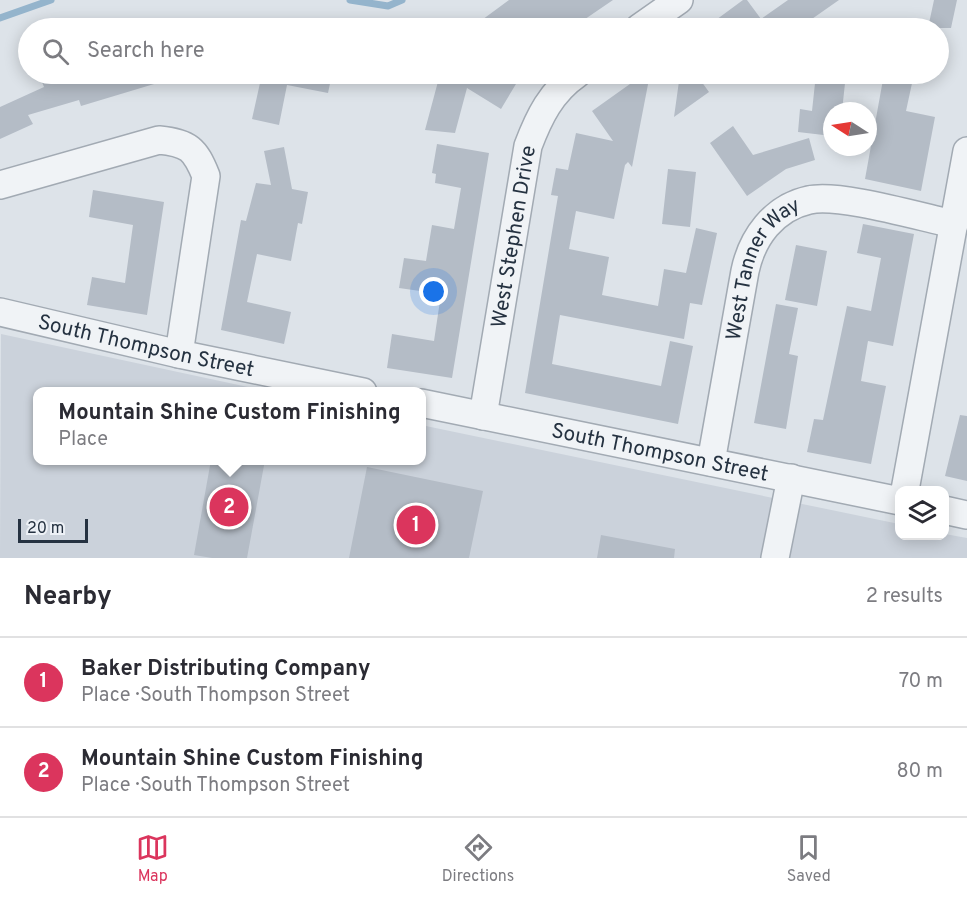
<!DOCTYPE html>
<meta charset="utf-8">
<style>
body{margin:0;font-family:Overpass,sans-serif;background:#f2f2f3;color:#2b2b33}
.controls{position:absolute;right:18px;bottom:18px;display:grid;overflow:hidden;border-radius:12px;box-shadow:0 3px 15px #0003}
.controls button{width:54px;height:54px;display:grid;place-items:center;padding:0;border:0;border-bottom:2px solid #e1e1e2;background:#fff;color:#2b2b33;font:30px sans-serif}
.compass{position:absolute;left:823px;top:102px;width:54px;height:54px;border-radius:50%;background:#fff;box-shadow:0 3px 15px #0003;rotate:282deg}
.scale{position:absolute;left:18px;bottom:15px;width:70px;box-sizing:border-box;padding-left:6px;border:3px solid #253241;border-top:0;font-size:16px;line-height:21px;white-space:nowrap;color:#253241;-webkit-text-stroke:4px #edf1f6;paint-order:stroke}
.you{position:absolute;left:434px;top:292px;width:21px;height:21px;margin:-15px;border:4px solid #fff;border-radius:50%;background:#1a73e8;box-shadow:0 0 0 9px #1a73e833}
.badge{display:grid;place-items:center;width:39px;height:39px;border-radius:50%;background:#db355d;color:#fff;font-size:20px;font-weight:700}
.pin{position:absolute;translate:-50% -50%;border:3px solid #fff;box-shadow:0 2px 6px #0006}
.popup{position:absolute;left:33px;top:387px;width:393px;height:78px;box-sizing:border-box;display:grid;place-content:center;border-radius:12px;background:#fff;filter:drop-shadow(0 2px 4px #0005);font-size:20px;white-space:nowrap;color:#7c7c81}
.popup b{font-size:22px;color:#2b2b33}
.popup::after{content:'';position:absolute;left:50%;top:100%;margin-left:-12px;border:12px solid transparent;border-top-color:#fff}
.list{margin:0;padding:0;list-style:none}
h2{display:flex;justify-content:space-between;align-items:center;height:78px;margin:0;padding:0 24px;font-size:26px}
h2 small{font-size:20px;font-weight:400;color:#7c7c81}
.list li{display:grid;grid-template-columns:39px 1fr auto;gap:18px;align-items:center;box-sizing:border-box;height:90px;padding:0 24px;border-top:2px solid #e1e1e2}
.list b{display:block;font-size:22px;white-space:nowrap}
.list p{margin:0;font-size:20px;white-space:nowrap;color:#7c7c81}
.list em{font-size:20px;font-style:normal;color:#7c7c81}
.icon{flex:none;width:33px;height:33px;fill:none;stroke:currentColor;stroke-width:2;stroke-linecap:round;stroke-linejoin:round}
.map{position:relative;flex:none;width:967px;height:558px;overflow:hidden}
.search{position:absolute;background:#fff;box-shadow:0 3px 15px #0003;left:18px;right:18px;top:18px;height:66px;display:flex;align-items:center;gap:15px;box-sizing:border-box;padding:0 21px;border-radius:33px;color:#7c7c81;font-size:22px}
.sheet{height:258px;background:#fff}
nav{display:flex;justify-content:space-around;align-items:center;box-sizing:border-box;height:84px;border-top:2px solid #e1e1e2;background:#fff;font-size:16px;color:#7c7c81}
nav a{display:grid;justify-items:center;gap:3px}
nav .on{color:#db355d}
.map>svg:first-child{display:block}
.built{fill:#cbd2db}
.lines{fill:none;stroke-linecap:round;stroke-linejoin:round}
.stream{stroke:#94b4cc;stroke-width:7}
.building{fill:#b4bcc6}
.minor-casing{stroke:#a2aab3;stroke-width:30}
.minor{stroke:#f0f3f6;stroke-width:27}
.labels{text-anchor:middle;stroke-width:4.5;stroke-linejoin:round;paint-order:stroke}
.street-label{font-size:21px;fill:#253241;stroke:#edf1f6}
</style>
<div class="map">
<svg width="967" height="558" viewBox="0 0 967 558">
<rect width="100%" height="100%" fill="#dde3e9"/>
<path class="built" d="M 1,334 L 266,391 L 37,392 L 37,460 L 421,460 L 421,425 L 899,524 L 900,536 L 945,534 L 967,538 L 967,558 L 0,558 Z"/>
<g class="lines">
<path class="stream" d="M 350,0 L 388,6 L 402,0
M 0,18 L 51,0"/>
</g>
<path class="building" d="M 509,0 L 613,0 L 572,28 L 545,28 L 539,20 L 527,28 L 471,28 Z
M 743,0 L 747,0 L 761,19 L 788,0 L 839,0 L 799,28 L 705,28 Z
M 934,0 L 957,0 L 951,28 L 928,28 Z
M 89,74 L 173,74 L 174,78 L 81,106 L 79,100 L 28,115 L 33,124 L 0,139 L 0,107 L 44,87 L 42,82 L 64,75 L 66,80 Z
M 262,74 L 332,74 L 328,93 L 287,85 L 279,125 L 252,119 Z
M 440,74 L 522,74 L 501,109 L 467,88 L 455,133 L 425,130 Z
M 644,74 L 650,74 L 632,167 L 628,162 L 625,165 L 614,219 L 576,211 L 569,249 L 609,257 L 602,295 L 658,306 L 664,269 L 686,273 L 696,228 L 717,233 L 702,305 L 690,303 L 684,339 L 560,315 L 552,364 L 661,386 L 670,341 L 693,346 L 678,424 L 525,393 L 558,196 L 551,195 L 556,168 L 568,170 L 576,133 L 613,141 L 592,111 Z
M 680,74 L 696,74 L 709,92 L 674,117 Z
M 816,74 L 846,74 L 842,111 L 832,111 L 832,136 L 798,132 L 800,109 L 812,111 Z
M 884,74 L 914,74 L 906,111 L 935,117 L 921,191 L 865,179 Z
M 733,126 L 753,155 L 809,138 L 815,160 L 786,169 L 747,196 L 710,143 Z
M 437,144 L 489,153 L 452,378 L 387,368 L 392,334 L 434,341 L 441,294 L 399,288 L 404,258 L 426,261 L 432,225 L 454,229 L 461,188 L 435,183 L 436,174 L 432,173 Z
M 284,147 L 292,189 L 308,192 L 302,224 L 298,223 L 291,261 L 257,254 L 247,302 L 291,312 L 284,344 L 221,330 L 241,220 L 246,221 L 256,183 L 271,185 L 264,151 Z
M 668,169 L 696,172 L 690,227 L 662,224 Z
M 93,190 L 164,202 L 147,315 L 87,305 L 92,277 L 125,283 L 133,225 L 89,217 Z
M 863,224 L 914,234 L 893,346 L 868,341 L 861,381 L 886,386 L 871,464 L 807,452 L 814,419 L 823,420 L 847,306 L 871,311 L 881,258 L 857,253 Z
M 796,245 L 827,251 L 817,306 L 785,300 Z
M 776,304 L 798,308 L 789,354 L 798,356 L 786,429 L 754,423 Z
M 960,415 L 967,416 L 967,481 L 945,476 Z
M 211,460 L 265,460 L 247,558 L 212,558 L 194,555 Z
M 367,467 L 483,491 L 469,558 L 349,558 Z
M 601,535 L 675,549 L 674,558 L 597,558 Z"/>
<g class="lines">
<defs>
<g id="minor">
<path d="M 639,28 L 679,0"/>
<path d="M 0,185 L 159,140 C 189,143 195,149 206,176 L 179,354"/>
<path id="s1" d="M 0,312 L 179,354 L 363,392"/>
<path id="s2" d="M 421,403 L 900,501"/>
<path id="s3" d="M 483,416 L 528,146 C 539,117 551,92 577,74"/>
<path id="s4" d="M 711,462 L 745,271 C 752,238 773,208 809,200 C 839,193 920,217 954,224"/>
<path d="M 905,490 L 967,151"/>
<path d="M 944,510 L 967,515"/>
<path d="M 775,558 L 791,478"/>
</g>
</defs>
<use href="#minor" class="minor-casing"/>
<use href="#minor" class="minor"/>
</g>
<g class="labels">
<g class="street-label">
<text dy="7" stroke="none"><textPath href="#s3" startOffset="182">West Stephen Drive</textPath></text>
<text dy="7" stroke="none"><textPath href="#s4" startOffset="204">West Tanner Way</textPath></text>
<text dy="7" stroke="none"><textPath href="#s1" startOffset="150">South Thompson Street</textPath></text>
<text dy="7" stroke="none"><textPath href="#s2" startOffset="244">South Thompson Street</textPath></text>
</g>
</g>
</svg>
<div class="controls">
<button><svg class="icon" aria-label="layers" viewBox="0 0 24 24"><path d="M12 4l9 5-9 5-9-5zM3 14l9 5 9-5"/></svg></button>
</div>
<svg class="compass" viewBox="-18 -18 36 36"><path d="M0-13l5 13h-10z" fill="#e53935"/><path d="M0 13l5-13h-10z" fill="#7c7c81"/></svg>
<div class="scale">20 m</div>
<div class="you"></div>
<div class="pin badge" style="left:416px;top:525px">1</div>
<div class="pin badge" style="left:229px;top:507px">2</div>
<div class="popup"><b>Mountain Shine Custom Finishing</b>Place</div>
<div class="search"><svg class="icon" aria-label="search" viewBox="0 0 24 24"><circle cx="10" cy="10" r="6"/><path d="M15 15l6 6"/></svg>Search here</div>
</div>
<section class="sheet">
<h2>Nearby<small>2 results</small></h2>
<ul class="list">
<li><span class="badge">1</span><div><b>Baker Distributing Company</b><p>Place · South Thompson Street</p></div><em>70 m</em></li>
<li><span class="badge">2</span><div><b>Mountain Shine Custom Finishing</b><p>Place · South Thompson Street</p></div><em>80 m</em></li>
</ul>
</section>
<nav>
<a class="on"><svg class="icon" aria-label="map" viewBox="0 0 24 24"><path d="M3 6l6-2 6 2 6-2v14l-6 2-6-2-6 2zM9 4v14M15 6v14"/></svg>Map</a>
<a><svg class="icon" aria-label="directions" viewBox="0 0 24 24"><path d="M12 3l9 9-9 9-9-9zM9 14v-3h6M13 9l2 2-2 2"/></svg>Directions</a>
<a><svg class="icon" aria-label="saved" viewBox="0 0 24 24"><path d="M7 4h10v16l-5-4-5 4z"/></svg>Saved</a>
</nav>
